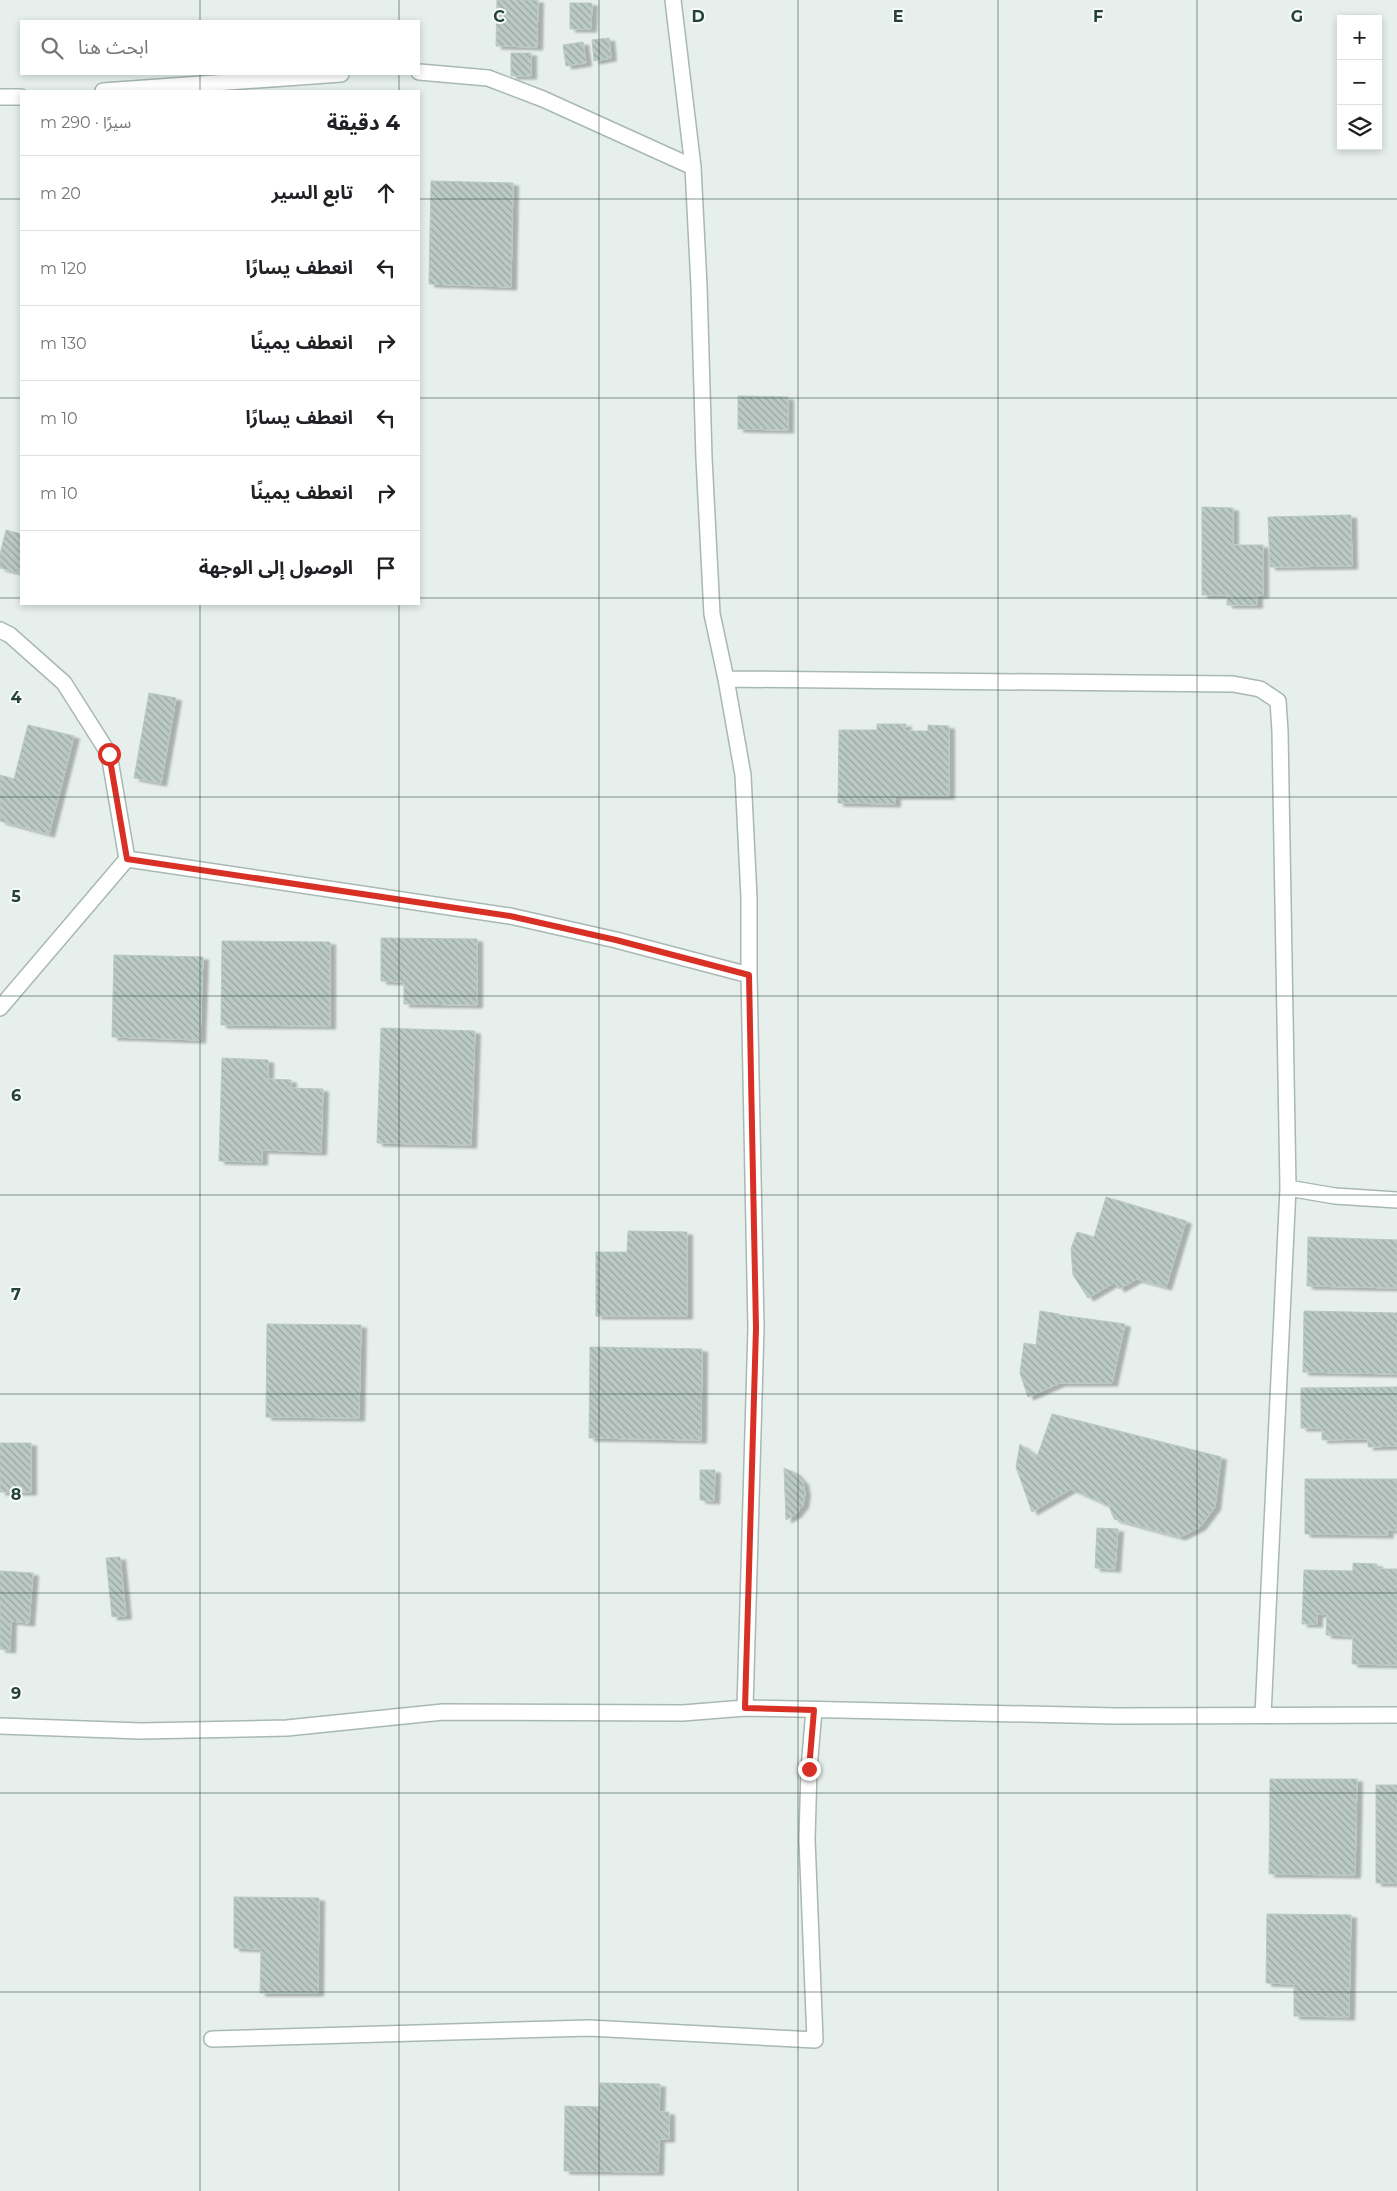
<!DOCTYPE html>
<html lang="ar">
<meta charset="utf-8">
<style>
body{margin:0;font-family:Montserrat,"Noto Sans Arabic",sans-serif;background:#f6f6f6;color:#202124;direction:rtl}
.controls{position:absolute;right:15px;top:15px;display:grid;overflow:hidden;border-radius:0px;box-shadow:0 2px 8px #0003}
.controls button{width:45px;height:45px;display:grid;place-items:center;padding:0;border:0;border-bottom:1px solid #e0e0e0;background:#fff;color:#202124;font:25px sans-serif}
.stop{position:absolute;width:15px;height:15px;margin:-11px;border:4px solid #d93025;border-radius:50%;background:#fff}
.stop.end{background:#d93025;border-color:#fff;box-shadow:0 1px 5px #0008}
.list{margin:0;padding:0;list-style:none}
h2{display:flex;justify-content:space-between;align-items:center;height:65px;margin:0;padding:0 20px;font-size:21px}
h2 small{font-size:16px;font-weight:400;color:#757577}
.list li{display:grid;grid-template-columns:32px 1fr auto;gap:15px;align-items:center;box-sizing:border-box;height:75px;padding:0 20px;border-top:1px solid #e0e0e0}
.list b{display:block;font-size:19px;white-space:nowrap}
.list em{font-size:16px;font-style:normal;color:#757577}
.icon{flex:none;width:28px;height:28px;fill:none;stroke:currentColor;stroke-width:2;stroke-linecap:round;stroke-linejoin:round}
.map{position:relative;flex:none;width:1397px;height:2191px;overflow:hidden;direction:ltr}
.search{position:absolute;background:#fff;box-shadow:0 2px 8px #0003;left:20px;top:20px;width:400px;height:55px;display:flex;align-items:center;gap:12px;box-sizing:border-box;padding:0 18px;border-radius:0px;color:#757577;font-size:19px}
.panel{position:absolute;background:#fff;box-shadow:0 2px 8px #0003;left:20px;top:90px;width:400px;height:515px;border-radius:0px;direction:rtl}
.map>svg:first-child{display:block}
.building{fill:url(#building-back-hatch);stroke:#b8c9c2;filter:url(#shadow)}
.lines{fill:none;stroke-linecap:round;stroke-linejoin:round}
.minor-casing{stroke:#a8b8b2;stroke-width:18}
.minor{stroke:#fff;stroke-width:15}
.route{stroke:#d93025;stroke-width:6}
.grid{fill:none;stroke:#24423a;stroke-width:1;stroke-opacity:0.55}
.grid-label{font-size:16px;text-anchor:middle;font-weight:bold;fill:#24423a;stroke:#f7fbf9;stroke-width:4;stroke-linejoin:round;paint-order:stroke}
</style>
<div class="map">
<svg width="1397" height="2191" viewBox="0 0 1397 2191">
<defs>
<pattern id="building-back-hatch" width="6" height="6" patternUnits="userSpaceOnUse" patternTransform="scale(1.25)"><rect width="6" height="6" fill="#bbcac4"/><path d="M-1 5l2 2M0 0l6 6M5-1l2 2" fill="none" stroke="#98a6a0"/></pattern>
<filter id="shadow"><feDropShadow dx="5.5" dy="3" stdDeviation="1" flood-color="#0004"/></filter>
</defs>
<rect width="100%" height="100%" fill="#e6efeb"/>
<path class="building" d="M 497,0 L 538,0 L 537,47 L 496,46 Z
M 570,3 L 592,3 L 591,29 L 570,29 Z
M 609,38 L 611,58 L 594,61 L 592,40 Z
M 583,42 L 586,63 L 566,66 L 563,45 Z
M 511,53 L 531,53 L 531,76 L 511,76 Z
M 431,181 L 513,183 L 511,287 L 429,284 Z
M 738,396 L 788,397 L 788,430 L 738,429 Z
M 1202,507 L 1233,508 L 1233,545 L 1263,545 L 1263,595 L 1257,595 L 1257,605 L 1227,605 L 1227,595 L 1202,595 Z
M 1351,515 L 1352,566 L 1270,567 L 1268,517 Z
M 6,530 L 21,534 L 21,573 L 0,568 L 0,554 Z
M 149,693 L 176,698 L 161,783 L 134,778 Z
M 877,724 L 906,724 L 905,731 L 928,731 L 928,725 L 949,726 L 949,796 L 895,796 L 895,804 L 838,803 L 839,730 L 877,730 Z
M 28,725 L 74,736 L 49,834 L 0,821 L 0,775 L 14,779 Z
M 381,938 L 477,939 L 477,1005 L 404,1004 L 404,982 L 381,981 Z
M 222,941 L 330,942 L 330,1026 L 221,1025 Z
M 114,955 L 203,957 L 200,1040 L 112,1037 Z
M 381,1028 L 475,1031 L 471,1145 L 377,1143 Z
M 222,1058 L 268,1060 L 268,1079 L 291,1080 L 291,1088 L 323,1089 L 321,1152 L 262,1150 L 262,1162 L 219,1161 Z
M 1106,1197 L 1186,1221 L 1166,1287 L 1137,1279 L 1119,1289 L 1115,1282 L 1088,1298 L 1073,1275 L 1071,1249 L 1077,1232 L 1094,1237 Z
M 628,1231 L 687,1232 L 687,1316 L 596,1316 L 596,1252 L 627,1252 Z
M 1308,1237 L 1397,1240 L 1397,1288 L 1307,1286 Z
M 1040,1311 L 1059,1314 L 1059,1315 L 1125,1324 L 1112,1383 L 1060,1383 L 1028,1397 L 1020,1373 L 1024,1343 L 1036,1345 Z
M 1304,1311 L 1397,1313 L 1397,1374 L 1303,1372 Z
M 267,1324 L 361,1325 L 359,1418 L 266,1417 Z
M 590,1347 L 702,1349 L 701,1440 L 589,1438 Z
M 1397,1387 L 1397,1446 L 1368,1447 L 1368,1439 L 1322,1440 L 1322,1428 L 1301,1428 L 1301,1388 Z
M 1052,1414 L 1221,1457 L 1215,1507 L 1200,1527 L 1180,1537 L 1114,1519 L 1109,1506 L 1071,1489 L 1032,1512 L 1016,1467 L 1020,1444 L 1037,1457 Z
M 0,1443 L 31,1443 L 31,1492 L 0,1492 Z
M 784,1468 L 795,1473 L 803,1482 L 805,1493 L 803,1505 L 796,1514 L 786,1520 Z
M 700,1470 L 715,1470 L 714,1501 L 700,1500 Z
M 1305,1479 L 1397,1479 L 1397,1530 L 1387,1530 L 1388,1535 L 1305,1534 Z
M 1097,1528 L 1118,1529 L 1115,1569 L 1095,1568 Z
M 120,1557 L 126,1616 L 112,1617 L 106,1558 Z
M 1353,1563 L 1377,1564 L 1376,1569 L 1397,1569 L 1397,1665 L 1352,1664 L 1353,1636 L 1326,1635 L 1327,1614 L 1317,1614 L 1317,1624 L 1302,1624 L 1304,1570 L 1353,1571 Z
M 0,1571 L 33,1573 L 29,1623 L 11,1621 L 10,1650 L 0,1649 Z
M 1270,1779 L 1357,1779 L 1355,1875 L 1269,1874 Z
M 1376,1785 L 1397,1785 L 1397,1883 L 1376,1883 Z
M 234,1897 L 319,1898 L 318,1993 L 260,1993 L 261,1949 L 234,1948 Z
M 1267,1914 L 1351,1915 L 1349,2017 L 1294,2016 L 1294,1984 L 1266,1983 Z
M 600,2083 L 660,2084 L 659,2112 L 669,2112 L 669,2139 L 659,2139 L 658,2172 L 564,2171 L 565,2106 L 599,2107 Z"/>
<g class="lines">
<defs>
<path id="minor" d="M 673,0 L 693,167 L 699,286 L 704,458 L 712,614 L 726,679 L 743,775 L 749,898 L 749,975 L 756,1328 L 745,1708
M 419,72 L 488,78 L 543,99 L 693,167
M 103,91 L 341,74
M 0,97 L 21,97
M 0,630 L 10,635 L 64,683 L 109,754 L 127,859
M 726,679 L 1233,684 L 1260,689 L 1278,701 L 1280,731 L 1288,1188 L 1263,1715
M 0,1008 L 127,859 L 510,916 L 616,940 L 749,975
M 1288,1188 L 1335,1196 L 1397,1200
M 0,1726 L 141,1731 L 287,1728 L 443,1712 L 683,1713 L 745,1708 L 1116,1716 L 1397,1715
M 212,2039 L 589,2028 L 815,2040 L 807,1839 L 809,1769 L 814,1710"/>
</defs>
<use href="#minor" class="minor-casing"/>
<use href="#minor" class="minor"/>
</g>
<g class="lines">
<path class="route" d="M 109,754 L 127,859 L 510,916 L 616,940 L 749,975 L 756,1328 L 745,1708 L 814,1710 L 809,1769"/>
</g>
<path class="grid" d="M 200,0 L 200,21M 399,0 L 399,21M 599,0 L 599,2191M 798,0 L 798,2191M 998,0 L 998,2191M 1197,0 L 1197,2191M 200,74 L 200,91M 399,74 L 399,91M 0,199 L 21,199M 419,199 L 1397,199M 0,398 L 21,398M 419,398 L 1397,398M 0,598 L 21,598M 419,598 L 1397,598M 200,604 L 200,2191M 399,604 L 399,2191M 0,797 L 1397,797M 0,996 L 1397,996M 0,1195 L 1397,1195M 0,1394 L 1397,1394M 0,1593 L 1397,1593M 0,1793 L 1397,1793M 0,1992 L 1397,1992"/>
<g class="grid-label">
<text x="499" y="22">C</text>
<text x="698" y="22">D</text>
<text x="898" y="22">E</text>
<text x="1098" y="22">F</text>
<text x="1297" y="22">G</text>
<text x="16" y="703">4</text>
<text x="16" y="902">5</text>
<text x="16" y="1101">6</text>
<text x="16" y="1300">7</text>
<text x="16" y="1500">8</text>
<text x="16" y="1699">9</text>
</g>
</svg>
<div class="controls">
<button>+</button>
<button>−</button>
<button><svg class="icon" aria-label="layers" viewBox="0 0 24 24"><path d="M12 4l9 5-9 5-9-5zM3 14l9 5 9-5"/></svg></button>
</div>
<div class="stop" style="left:109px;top:754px"></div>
<div class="stop end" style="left:809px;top:1769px"></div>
<div class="search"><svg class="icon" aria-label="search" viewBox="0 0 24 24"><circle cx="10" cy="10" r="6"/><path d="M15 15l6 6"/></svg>ابحث هنا</div>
<section class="panel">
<h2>4 دقيقة<small>سيرًا · 290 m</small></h2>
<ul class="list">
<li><svg class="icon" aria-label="ahead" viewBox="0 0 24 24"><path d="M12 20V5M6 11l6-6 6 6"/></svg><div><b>تابع السير</b></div><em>20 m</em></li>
<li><svg class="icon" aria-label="left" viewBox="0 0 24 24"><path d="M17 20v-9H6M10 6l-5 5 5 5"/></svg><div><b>انعطف يسارًا</b></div><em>120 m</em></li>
<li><svg class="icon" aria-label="right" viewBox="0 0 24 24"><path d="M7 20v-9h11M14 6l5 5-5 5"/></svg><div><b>انعطف يمينًا</b></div><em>130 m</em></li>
<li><svg class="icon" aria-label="left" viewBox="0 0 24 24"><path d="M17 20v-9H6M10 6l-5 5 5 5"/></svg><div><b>انعطف يسارًا</b></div><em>10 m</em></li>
<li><svg class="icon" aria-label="right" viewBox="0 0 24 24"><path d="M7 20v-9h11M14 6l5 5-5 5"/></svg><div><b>انعطف يمينًا</b></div><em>10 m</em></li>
<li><svg class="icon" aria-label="arrive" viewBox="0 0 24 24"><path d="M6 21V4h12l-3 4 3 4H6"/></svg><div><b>الوصول إلى الوجهة</b></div></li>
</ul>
</section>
</div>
